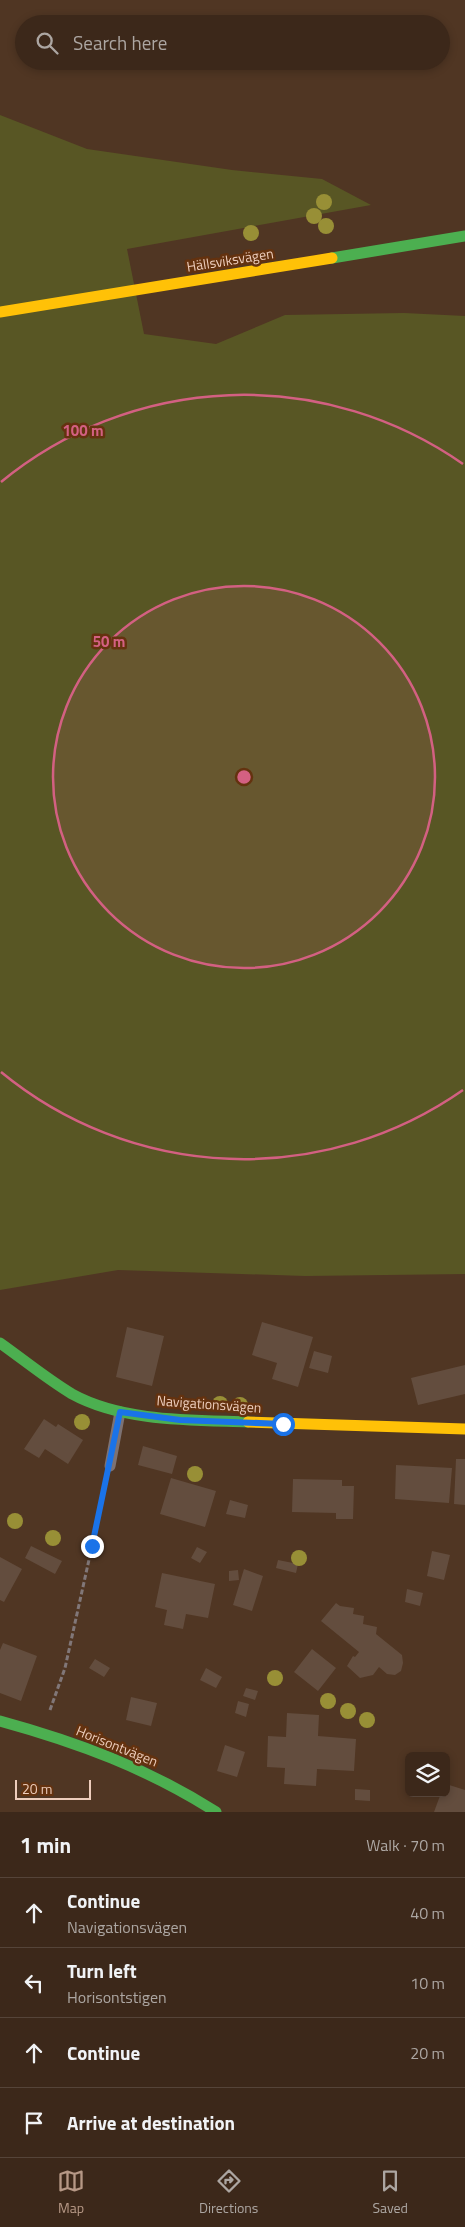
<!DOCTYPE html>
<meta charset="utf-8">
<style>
body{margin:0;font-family:"Titillium Web",sans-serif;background:#473427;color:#f1f3f6}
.controls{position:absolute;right:15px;bottom:15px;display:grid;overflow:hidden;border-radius:8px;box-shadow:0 2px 8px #0003}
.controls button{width:45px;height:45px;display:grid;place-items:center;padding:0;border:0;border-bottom:1px solid #554439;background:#3c281a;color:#f1f3f6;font:25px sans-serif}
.scale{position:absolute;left:15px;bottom:12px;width:76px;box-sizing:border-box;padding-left:5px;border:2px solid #edcdbc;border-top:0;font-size:14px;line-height:18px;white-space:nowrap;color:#edcdbc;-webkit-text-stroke:4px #64320f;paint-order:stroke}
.stop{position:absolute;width:15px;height:15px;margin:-11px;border:4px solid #1a73e8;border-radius:50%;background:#fff}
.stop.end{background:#1a73e8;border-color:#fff;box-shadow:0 1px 5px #0008}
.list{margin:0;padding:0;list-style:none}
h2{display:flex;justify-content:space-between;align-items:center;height:65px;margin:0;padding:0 20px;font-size:21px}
h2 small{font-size:16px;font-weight:400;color:#aca6a2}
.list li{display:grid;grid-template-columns:32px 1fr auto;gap:15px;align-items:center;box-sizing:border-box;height:70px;padding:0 20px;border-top:1px solid #554439}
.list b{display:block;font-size:19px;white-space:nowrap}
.list p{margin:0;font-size:16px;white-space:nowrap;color:#aca6a2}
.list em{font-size:16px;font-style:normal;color:#aca6a2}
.icon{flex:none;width:28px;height:28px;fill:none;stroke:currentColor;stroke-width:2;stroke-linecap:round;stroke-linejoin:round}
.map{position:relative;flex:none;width:465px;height:1812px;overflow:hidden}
.search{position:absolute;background:#3c281a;box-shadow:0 2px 8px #0003;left:15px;right:15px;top:15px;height:55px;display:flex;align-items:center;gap:12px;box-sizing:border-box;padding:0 18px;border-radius:28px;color:#aca6a2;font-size:19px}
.sheet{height:345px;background:#3c281a}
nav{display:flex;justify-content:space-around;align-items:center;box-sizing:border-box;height:70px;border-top:1px solid #554439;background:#3c281a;font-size:14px;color:#aca6a2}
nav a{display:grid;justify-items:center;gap:2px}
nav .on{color:#b69886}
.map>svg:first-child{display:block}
.green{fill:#585624}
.building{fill:#634d3e}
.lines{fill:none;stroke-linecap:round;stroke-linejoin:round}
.path{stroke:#817778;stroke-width:3;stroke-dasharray:5 2.5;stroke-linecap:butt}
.lane{stroke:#7d7273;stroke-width:11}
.fast{stroke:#4caf50;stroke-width:11}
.slow{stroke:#ffc107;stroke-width:11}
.tree{fill:#988f36}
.route{stroke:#1a73e8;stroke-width:6}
.ring{fill:none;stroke:#d36082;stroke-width:2.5}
.labels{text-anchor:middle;stroke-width:5;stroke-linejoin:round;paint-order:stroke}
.street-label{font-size:14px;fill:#edcdbc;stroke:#64320f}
.centre{fill:#d36082;stroke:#64320f;stroke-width:2.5}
.ring-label{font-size:15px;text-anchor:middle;font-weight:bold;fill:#d36082;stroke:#64320f;stroke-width:5;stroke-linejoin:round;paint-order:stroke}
</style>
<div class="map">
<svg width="465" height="1812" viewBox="0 0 465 1812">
<rect width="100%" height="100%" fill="#503623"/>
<path class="green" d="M 0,115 L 87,149 L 232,170 L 322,179 L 371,205 L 127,249 L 144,334 L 216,344 L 285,315 L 404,313 L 465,316 L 465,1274 L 305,1276 L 118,1270 L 0,1290 Z"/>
<path class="building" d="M 262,1322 L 313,1337 L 298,1387 L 272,1379 L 277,1363 L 252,1355 Z
M 127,1327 L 164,1336 L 152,1386 L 116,1377 Z
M 314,1351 L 332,1356 L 328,1373 L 309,1368 Z
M 465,1365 L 465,1394 L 418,1405 L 411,1378 Z
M 44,1419 L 56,1427 L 58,1424 L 83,1440 L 68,1464 L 45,1449 L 39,1458 L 24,1449 Z
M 143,1446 L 177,1456 L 172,1474 L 138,1465 Z
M 456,1459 L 465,1459 L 465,1505 L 454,1504 Z
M 396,1465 L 452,1468 L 449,1503 L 395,1499 Z
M 171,1478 L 216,1491 L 205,1527 L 160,1514 Z
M 293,1479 L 342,1480 L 342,1486 L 354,1486 L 353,1519 L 336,1519 L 336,1513 L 292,1512 Z
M 230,1500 L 248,1505 L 245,1518 L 226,1514 Z
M 31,1546 L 62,1561 L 55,1574 L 25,1558 Z
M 197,1547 L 207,1552 L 200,1563 L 191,1558 Z
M 432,1551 L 450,1555 L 444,1580 L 427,1576 Z
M 0,1557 L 22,1569 L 4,1602 L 0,1600 Z
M 278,1560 L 298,1564 L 296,1573 L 276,1568 Z
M 244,1569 L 263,1576 L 252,1611 L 233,1605 Z
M 238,1570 L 239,1580 L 229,1581 L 229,1571 Z
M 162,1573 L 215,1584 L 208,1618 L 186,1614 L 183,1629 L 164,1625 L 167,1610 L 155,1607 Z
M 407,1589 L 423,1593 L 420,1606 L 405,1602 Z
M 336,1603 L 340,1606 L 354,1608 L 353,1614 L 364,1616 L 363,1624 L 377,1627 L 376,1634 L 402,1655 L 403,1663 L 401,1671 L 395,1675 L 387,1674 L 379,1667 L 373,1675 L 360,1678 L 347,1666 L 353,1656 L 355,1657 L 359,1652 L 321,1621 Z
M 3,1643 L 37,1656 L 21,1701 L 0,1693 L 0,1650 Z
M 312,1649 L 336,1668 L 318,1691 L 294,1672 Z
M 95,1659 L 110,1668 L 104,1677 L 89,1668 Z
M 206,1668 L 222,1677 L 216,1688 L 200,1680 Z
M 246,1688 L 258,1691 L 255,1700 L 243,1696 Z
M 131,1697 L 157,1703 L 151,1726 L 126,1720 Z
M 238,1701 L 249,1704 L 246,1717 L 235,1713 Z
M 287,1713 L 319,1715 L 318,1736 L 356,1739 L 354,1771 L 317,1769 L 316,1786 L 284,1784 L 285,1768 L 267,1767 L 268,1736 L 286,1737 Z
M 225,1745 L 245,1752 L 237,1777 L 217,1771 Z
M 446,1784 L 465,1790 L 465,1812 L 434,1812 L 441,1793 L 446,1793 Z
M 355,1789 L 370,1790 L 370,1801 L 355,1800 Z"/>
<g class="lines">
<path class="path" d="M 50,1710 L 65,1668 L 106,1483"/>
<path class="lane" d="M 110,1466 L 120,1412"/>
<path class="fast" d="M 332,258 L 465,236
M 0,1343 C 24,1360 47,1379 72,1394 C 123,1422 192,1420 248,1422
M 0,1721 C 77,1742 149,1769 216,1812"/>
<path class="slow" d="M 0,312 L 332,258
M 248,1422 L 465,1429"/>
</g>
<g class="tree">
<circle cx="324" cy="202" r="8"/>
<circle cx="314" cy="216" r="8"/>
<circle cx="326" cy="226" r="8"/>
<circle cx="251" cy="233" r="8"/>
<circle cx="220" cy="1404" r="8"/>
<circle cx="240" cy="1405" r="8"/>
<circle cx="82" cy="1422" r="8"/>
<circle cx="195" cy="1474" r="8"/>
<circle cx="15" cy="1521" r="8"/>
<circle cx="53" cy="1538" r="8"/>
<circle cx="299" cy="1558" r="8"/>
<circle cx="275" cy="1678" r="8"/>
<circle cx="328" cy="1701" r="8"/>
<circle cx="348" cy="1711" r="8"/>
<circle cx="367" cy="1720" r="8"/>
</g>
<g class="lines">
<path class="route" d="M 92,1546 L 120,1412 L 180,1420 L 283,1424"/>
</g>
<circle cx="244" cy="777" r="191" fill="#d36082" fill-opacity=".12"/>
<g class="ring">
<circle cx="244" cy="777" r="191"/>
<path d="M463 1090A382 382 0 0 1 1 1072M1 482A382 382 0 0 1 463 464"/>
</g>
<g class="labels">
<g class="street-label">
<text transform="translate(230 260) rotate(-9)" y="5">Hällsviksvägen</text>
<text transform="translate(209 1404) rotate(4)" y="5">Navigationsvägen</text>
<text transform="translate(117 1746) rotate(22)" y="5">Horisontvägen</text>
</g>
</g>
<circle cx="244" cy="777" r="8" class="centre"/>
<g class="ring-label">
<text x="83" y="436">100 m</text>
<text x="109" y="647">50 m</text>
</g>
</svg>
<div class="controls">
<button><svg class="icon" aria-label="layers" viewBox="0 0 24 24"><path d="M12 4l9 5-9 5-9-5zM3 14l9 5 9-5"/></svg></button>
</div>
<div class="scale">20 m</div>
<div class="stop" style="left:283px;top:1424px"></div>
<div class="stop end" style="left:92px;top:1546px"></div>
<div class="search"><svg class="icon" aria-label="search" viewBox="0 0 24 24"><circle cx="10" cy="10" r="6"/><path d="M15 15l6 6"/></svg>Search here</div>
</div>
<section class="sheet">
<h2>1 min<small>Walk · 70 m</small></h2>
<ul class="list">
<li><svg class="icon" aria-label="ahead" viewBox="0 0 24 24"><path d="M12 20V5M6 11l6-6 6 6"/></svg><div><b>Continue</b><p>Navigationsvägen</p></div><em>40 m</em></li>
<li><svg class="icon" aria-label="left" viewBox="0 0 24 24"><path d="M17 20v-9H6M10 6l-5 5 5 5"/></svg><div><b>Turn left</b><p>Horisontstigen</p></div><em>10 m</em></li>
<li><svg class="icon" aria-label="ahead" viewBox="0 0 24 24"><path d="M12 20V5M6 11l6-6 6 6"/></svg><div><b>Continue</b></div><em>20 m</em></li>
<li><svg class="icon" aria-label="arrive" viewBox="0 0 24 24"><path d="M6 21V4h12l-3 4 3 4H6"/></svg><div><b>Arrive at destination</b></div></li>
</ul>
</section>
<nav>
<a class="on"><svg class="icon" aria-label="map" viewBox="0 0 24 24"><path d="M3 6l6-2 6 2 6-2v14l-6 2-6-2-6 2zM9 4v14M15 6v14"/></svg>Map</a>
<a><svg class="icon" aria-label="directions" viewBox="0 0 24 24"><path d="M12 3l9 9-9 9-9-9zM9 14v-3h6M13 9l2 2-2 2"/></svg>Directions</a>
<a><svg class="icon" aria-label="saved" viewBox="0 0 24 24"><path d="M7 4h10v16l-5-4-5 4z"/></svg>Saved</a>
</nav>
